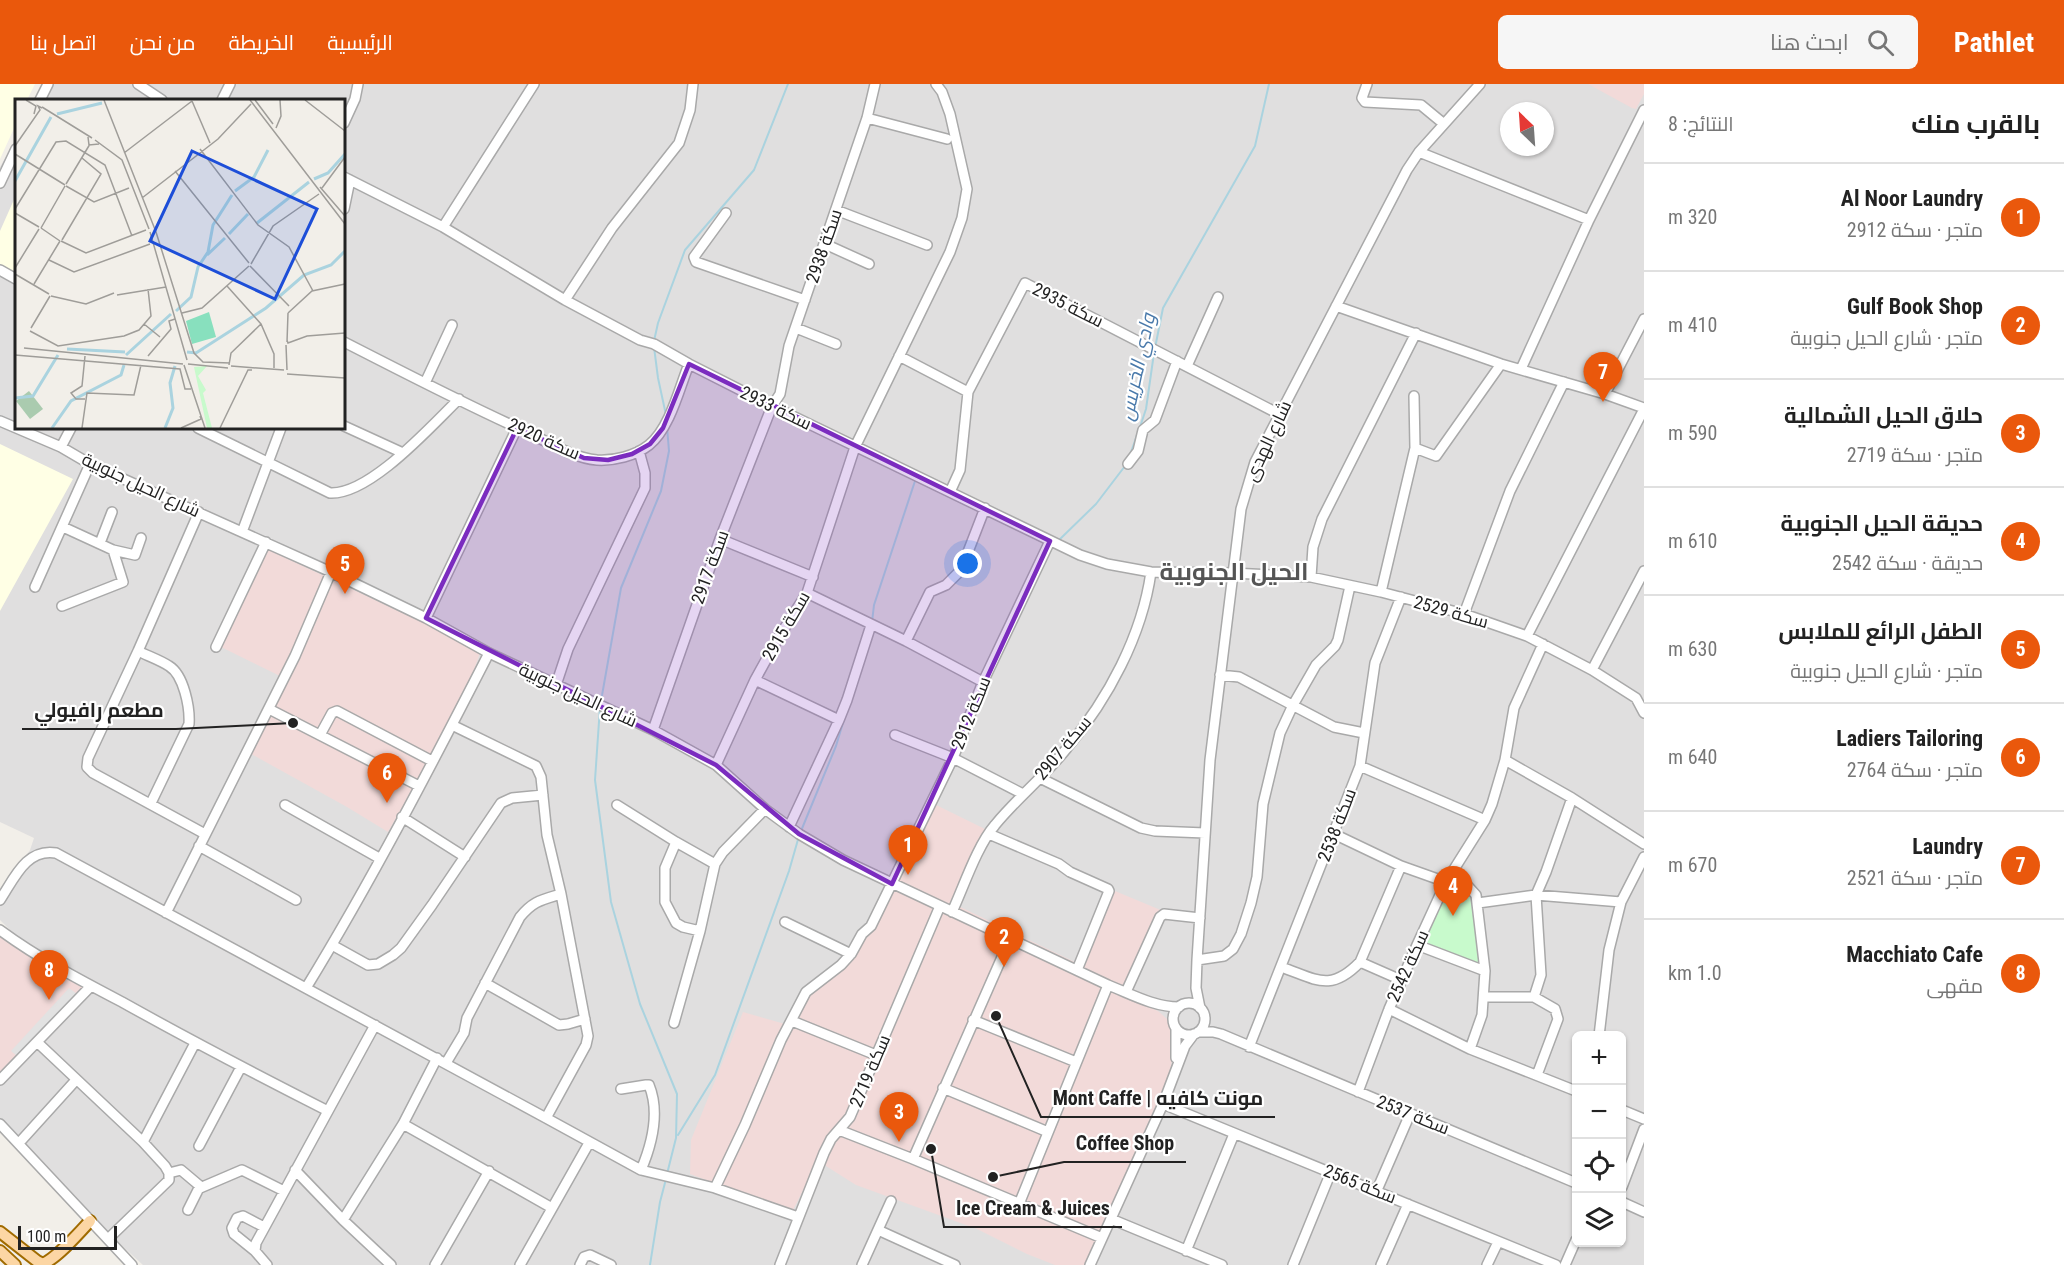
<!DOCTYPE html>
<html lang="ar">
<meta charset="utf-8">
<style>
body{margin:0;font-family:"Roboto Condensed",Cairo,sans-serif;background:#f6f6f6;color:#222;direction:rtl}
.controls{position:absolute;right:18px;bottom:18px;display:grid;overflow:hidden;border-radius:9px;box-shadow:0 2px 4px #0004}
.controls button{width:54px;height:54px;display:grid;place-items:center;padding:0;border:0;border-bottom:2px solid #e0e0e0;background:#fff;color:#222;font:30px sans-serif}
.compass{position:absolute;left:1500px;top:18px;width:54px;height:54px;border-radius:50%;background:#fff;box-shadow:0 2px 4px #0004;rotate:335deg}
.scale{position:absolute;left:18px;bottom:15px;width:99px;box-sizing:border-box;padding-left:6px;border:3px solid #222;border-top:0;font-size:16px;line-height:21px;white-space:nowrap;color:#222;-webkit-text-stroke:4px #fff;paint-order:stroke}
.you{position:absolute;left:968px;top:480px;width:21px;height:21px;margin:-15px;border:4px solid #fff;border-radius:50%;background:#1a73e8;box-shadow:0 0 0 9px #1a73e833}
.badge{display:grid;place-items:center;width:39px;height:39px;border-radius:50%;background:#ea580c;color:#fff;font-size:20px;font-weight:700}
.pin{position:absolute;translate:-50% -50px;filter:drop-shadow(0 2px 3px #0008)}
.pin::after{content:'';position:absolute;top:32px;width:21px;height:18px;background:inherit;clip-path:polygon(0 0,100% 0,50% 100%)}
.list{margin:0;padding:0;list-style:none}
h2{display:flex;justify-content:space-between;align-items:center;height:78px;margin:0;padding:0 24px;font-size:26px}
h2 small{font-size:20px;font-weight:400;color:#767676}
.list li{display:grid;grid-template-columns:39px 1fr auto;gap:18px;align-items:center;box-sizing:border-box;height:108px;padding:0 24px;border-top:2px solid #e0e0e0}
.list b{display:block;font-size:22px;white-space:nowrap}
.list p{margin:0;font-size:20px;white-space:nowrap;color:#767676}
.list em{font-size:20px;font-style:normal;color:#767676}
.icon{flex:none;width:33px;height:33px;fill:none;stroke:currentColor;stroke-width:2;stroke-linecap:round;stroke-linejoin:round}
.map{position:relative;flex:none;width:1644px;height:1181px;overflow:hidden;direction:ltr}
header{display:flex;align-items:center;gap:36px;box-sizing:border-box;height:84px;padding:0 30px;background:#ea580c;color:#fff}
header strong{font-size:28px}
nav{display:flex;gap:33px;margin-inline-start:auto;font-size:21px}
.search{width:420px;height:54px;background:#f6f6f6;display:flex;align-items:center;gap:15px;box-sizing:border-box;padding:0 21px;border-radius:9px;color:#767676;font-size:22px}
main{display:flex}
aside{flex:1;background:#fff}
.map>svg:first-child{display:block}
.residential{fill:#e0dfdf;fill-rule:evenodd}
.commercial{fill:#f2dad9}
.education{fill:#ffffe5}
.park{fill:#c8facc}
.parking{fill:#e2e2e2}
.lines{fill:none;stroke-linecap:round;stroke-linejoin:round}
.stream{stroke:#aad3df;stroke-width:2}
.minor-casing{stroke:#a9a9a9;stroke-width:12}
.major-casing{stroke:#a06b00;stroke-width:14}
.minor{stroke:#fff;stroke-width:9}
.major{stroke:#fcd6a4;stroke-width:10}
.marked{fill:#7b2cbf;fill-opacity:0.2;stroke:#7b2cbf;stroke-width:4.5;stroke-linejoin:round}
.labels{text-anchor:middle;stroke-width:4.5;stroke-linejoin:round;paint-order:stroke}
.street-label{font-size:18px;fill:#222;stroke:#fff}
.water-label{font-size:20px;font-style:italic;fill:#4a7aab;stroke:#fff}
.district-label{font-size:24px;font-weight:bold;fill:#555;stroke:#fff}
.inset-river{fill:none;stroke:#aad3df;stroke-width:3}
.inset-road{fill:none;stroke:#9f9d99;stroke-width:1.5}
.view{fill:#1d4ed8;fill-opacity:0.15;stroke:#1d4ed8;stroke-width:3}
.inset-edge{fill:none;stroke:#222;stroke-width:3}
.leader{fill:none;stroke:#222;stroke-width:2}
.callout-dot{fill:#222;stroke:#fff;stroke-width:2}
.callout-label{font-size:20px;text-anchor:middle;font-weight:bold;fill:#222;stroke:#fff;stroke-width:4.5;stroke-linejoin:round;paint-order:stroke}
</style>
<header>
<strong>Pathlet</strong>
<div class="search"><svg class="icon" aria-label="search" viewBox="0 0 24 24"><circle cx="10" cy="10" r="6"/><path d="M15 15l6 6"/></svg>ابحث هنا</div>
<nav><a>الرئيسية</a><a>الخريطة</a><a>من نحن</a><a>اتصل بنا</a></nav>
</header>
<main>
<aside>
<h2>بالقرب منك<small>النتائج: 8</small></h2>
<ul class="list">
<li><span class="badge">1</span><div><b>Al Noor Laundry</b><p>متجر · سكة 2912</p></div><em>320 m</em></li>
<li><span class="badge">2</span><div><b>Gulf Book Shop</b><p>متجر · شارع الحيل جنوبية</p></div><em>410 m</em></li>
<li><span class="badge">3</span><div><b>حلاق الحيل الشمالية</b><p>متجر · سكة 2719</p></div><em>590 m</em></li>
<li><span class="badge">4</span><div><b>حديقة الحيل الجنوبية</b><p>حديقة · سكة 2542</p></div><em>610 m</em></li>
<li><span class="badge">5</span><div><b>الطفل الرائع للملابس</b><p>متجر · شارع الحيل جنوبية</p></div><em>630 m</em></li>
<li><span class="badge">6</span><div><b>Ladiers Tailoring</b><p>متجر · سكة 2764</p></div><em>640 m</em></li>
<li><span class="badge">7</span><div><b>Laundry</b><p>متجر · سكة 2521</p></div><em>670 m</em></li>
<li><span class="badge">8</span><div><b>Macchiato Cafe</b><p>مقهى</p></div><em>1.0 km</em></li>
</ul>
</aside>
<div class="map">
<svg width="1644" height="1181" viewBox="0 0 1644 1181">
<rect width="100%" height="100%" fill="#f2efe9"/>
<path class="residential" d="M 47,0 L 1644,0 L 1644,1181 L 143,1181 L 120,1160 L 0,1036 L 0,999 L 96,899 L 50,874 L 16,852 L 0,836 L 0,812 L 30,766 L 34,754 L 0,738 L 0,83 L 16,54 L 16,344 L 344,344 L 344,16 L 38,16 ZM 1509,27 L 1545,27 L 1545,63 L 1509,63 ZM 1576,952 L 1622,952 L 1622,1158 L 1576,1158 Z"/>
<path class="commercial" d="M 1588,0 L 1644,0 L 1644,10 L 1636,25 L 1632,24 Z
M 265,464 L 426,540 L 480,569 L 474,586 L 414,703 L 388,748 L 347,723 L 244,666 L 280,592 L 219,562 Z
M 928,717 L 987,746 L 950,818 L 1083,882 L 1087,868 L 1115,807 L 1163,827 L 1130,915 L 1158,927 L 1167,935 L 1173,944 L 1176,956 L 1169,992 L 1085,1181 L 1055,1181 L 1027,1170 L 977,1145 L 856,1101 L 818,1077 L 792,1128 L 690,1090 L 691,1056 L 743,928 L 785,940 L 805,904 L 843,877 L 865,844 Z
M 0,844 L 92,902 L 0,996 Z"/>
<path class="education" d="M 0,0 L 35,0 L 27,16 L 16,16 L 16,40 L 0,75 Z
M 16,111 L 16,190 L 0,182 L 0,147 Z
M 0,360 L 73,395 L 0,527 Z"/>
<path class="park" d="M 1453,796 L 1469,807 L 1480,880 L 1476,883 L 1424,862 L 1423,856 Z"/>
<path class="parking" d="M 69,904 L 77,910 L 17,972 L 11,967 Z"/>
<g class="lines">
<path class="stream" d="M 654,257 L 658,239 L 685,166 L 754,86 L 788,0
M 654,263 L 658,294 L 666,331
M 1155,264 L 1163,224 L 1255,62 L 1269,0
M 1140,343 L 1146,325 L 1154,269
M 1130,371 L 1137,351
M 1057,458 L 1096,420 L 1125,382
M 872,538 L 874,521 L 916,394
M 601,617 L 621,504 L 661,407 L 669,367 L 667,343
M 600,623 L 595,696 L 611,818 L 640,920 L 677,1010 L 676,1054 L 667,1090
M 801,747 L 836,662 L 845,632
M 678,1051 L 715,991 L 789,787 L 799,752
M 650,1181 L 660,1118 L 666,1095"/>
<defs>
<path id="minor" d="M 138,0 L 162,16
M 1367,0 L 1362,14 L 1365,18 L 1421,21 L 1444,40
M 40,16 L 48,0
M 222,16 L 230,0
M 867,34 L 947,55
M 344,39 L 355,15 L 358,0
M 1419,68 L 1589,136
M 344,93 L 443,143 L 565,216 L 640,256 L 654,260 L 689,280 L 772,322 L 1080,471 L 1107,480 L 1151,488 L 1232,489 L 1311,493 L 1381,508 L 1464,530 L 1527,552 L 1592,586 L 1636,614 L 1644,629
M 0,99 L 16,65
M 344,125 L 350,96
M 836,126 L 927,161
M 726,129 L 694,173 L 696,178 L 805,216
M 443,143 L 534,0
M 825,160 L 869,180
M 0,186 L 16,195
M 565,216 L 612,144 L 679,59 L 690,26 L 693,0
M 1336,222 L 1501,280 L 1605,310 L 1644,324
M 796,244 L 836,260
M 344,258 C 405,289 466,321 529,349 C 550,359 573,374 597,376 C 614,377 635,372 649,361 C 670,344 679,305 689,280
M 899,272 L 968,308
M 1187,282 L 1218,213
M 1521,285 L 1589,136 L 1644,26
M 425,299 L 452,241
M 1605,310 L 1644,235
M 0,337 L 61,363 L 90,380 L 331,488 L 426,534 L 489,569 L 653,646 L 716,681 L 765,725 L 799,750 L 843,776 L 1108,901 C 1131,910 1154,923 1179,923
M 344,342 L 403,369
M 198,344 L 330,409 C 370,411 431,342 459,315
M 61,363 L 71,344
M 1415,364 L 1436,372 L 1501,280
M 1128,380 L 1138,367 L 1143,346 L 1155,336 L 1177,277
M 950,408 L 960,386 L 968,308 L 1025,199 L 1279,330
M 199,428 L 138,567 L 88,674 L 87,683 L 93,689 L 205,750
M 63,443 L 113,466 L 135,471 L 141,454
M 242,448 L 281,344
M 720,455 L 813,493
M 100,459 L 112,428
M 1311,493 L 1313,463 L 1322,435 L 1416,249
M 35,503 L 90,380
M 1381,508 L 1415,364 L 1414,312
M 807,509 L 906,557 L 983,598
M 62,522 L 123,498 L 113,466
M 1464,530 L 1510,407 L 1564,298
M 426,534 L 517,344
M 1527,552 L 1644,325
M 906,557 L 930,508 L 946,501 L 961,486 L 985,424
M 216,563 L 266,458
M 138,567 C 148,572 160,576 169,582 C 184,591 190,624 189,640 L 151,719
M 1592,586 L 1644,487
M 1220,591 L 1239,593 L 1334,643 L 1364,649
M 755,596 L 839,636 L 789,743
M 556,601 L 568,565 L 645,404 L 645,389 L 639,367
M 269,625 L 419,702
M 839,636 L 847,616 L 871,541
M 452,641 L 536,682 L 541,693 L 547,751 L 561,810 L 588,952 L 586,961 L 546,1034
M 653,646 L 720,455 L 772,322 L 780,310 L 789,262 L 867,34 L 875,0
M 320,651 L 332,629 L 337,627 L 432,677
M 895,651 L 953,674 L 1023,710
M 1505,676 L 1572,714 L 1644,760
M 716,681 L 755,596 L 777,556 L 807,509 L 855,363 L 950,168 L 962,134 L 967,105 L 950,30 L 942,8 L 936,0
M 1360,682 L 1485,736
M 1040,694 L 1141,744 L 1155,747 L 1205,749
M 285,721 L 379,774
M 617,721 L 676,758 L 715,780
M 402,733 L 465,773
M 989,750 L 1059,780 L 1070,788 L 1108,805 L 1109,807 L 1077,886
M 1334,750 L 1401,782 L 1446,798
M 676,758 L 665,784 L 665,818 L 676,839 L 683,843 L 700,847
M 199,762 L 296,816
M 1454,787 L 1476,811 L 1485,887 L 1482,931 L 1470,965
M 0,816 C 14,795 26,764 56,769 L 546,1034 L 641,1086 L 715,1104 L 798,1133
M 1478,819 L 1536,811 L 1621,818
M 952,828 C 964,802 977,762 995,741 C 1017,714 1045,692 1067,664 C 1108,615 1142,552 1151,488
M 166,829 L 295,572 L 331,488
M 785,838 L 851,870
M 0,846 C 38,874 80,896 122,918 C 190,956 259,992 328,1027
M 332,861 L 368,881 L 378,880 L 393,871 L 401,864 L 432,821 L 501,719 L 512,714 L 543,711
M 1417,861 L 1485,887
M 1197,876 L 1224,872 L 1233,865 L 1241,850 L 1251,819 L 1257,793 L 1263,720 L 1280,649 L 1293,621 L 1316,581 L 1335,562 L 1338,556 L 1350,502
M 1360,878 L 1401,896
M 1281,883 C 1316,895 1330,909 1360,878 L 1401,782
M 485,899 L 559,941 L 568,940 L 585,935
M 306,904 C 372,796 431,682 489,569
M 1126,908 L 1160,833 L 1164,830 L 1200,834
M 1484,913 L 1534,913 L 1555,925 L 1558,935 L 1537,991
M 1534,913 L 1541,891 L 1536,811 L 1546,788 L 1572,714
M1173 935a16 16 0 1 1 32 0a16 16 0 1 1-32 0Z
M 1200,924 L 1196,904 L 1197,876 L 1210,676 L 1241,425 L 1255,378 L 1407,86 L 1419,68 L 1480,0
M 1389,925 L 1470,965 L 1576,1007
M 973,936 L 1076,978
M 792,937 L 876,971
M 674,939 L 700,847 L 715,780 L 723,768 L 765,725
M 1176,944 L 1176,974
M 1198,948 L 1213,948 L 1221,950 L 1576,1099
M 1599,952 L 1609,866 L 1621,818 L 1644,773
M 37,958 L 143,1058 L 165,1082 L 169,1089
M 1249,963 L 1360,682 L 1375,579 L 1401,513
M 446,979 L 464,949 L 467,934 L 520,833 C 533,817 541,816 561,810
M 0,996 L 91,902
M 943,1004 L 1048,1048
M 621,1005 L 646,1001 L 649,1001 C 660,1028 652,1060 641,1086
M 1358,1008 L 1389,925 L 1417,861 L 1446,798 L 1485,736 L 1492,720 L 1505,676 L 1514,624 L 1543,560
M 1163,1020 L 1556,1181
M 1622,1026 L 1644,1035
M 0,1040 L 132,1181
M 403,1040 L 552,1124
M 839,1046 L 913,1075 L 1102,1154
M 143,1058 L 195,959
M 19,1059 L 76,996
M 199,1062 L 241,983
M 913,1075 L 1010,855
M 295,1086 L 343,1136 L 391,1181
M 169,1089 L 181,1086 L 200,1102 L 188,1126
M 1622,1103 L 1644,1045
M 200,1104 L 242,1086 L 284,1107
M 715,1104 L 745,1041 L 781,956 L 806,908 L 841,881 L 851,870 L 862,850 L 871,842 L 953,674 L 983,598 L 1050,457
M 1377,1106 L 1410,1030
M 1622,1118 L 1644,1128
M 1019,1120 L 1108,901
M 1111,1135 L 1222,1181
M 343,1136 L 403,1040 L 437,974
M 878,1146 L 955,1181
M 108,1155 L 169,1096 L 169,1089
M 255,1167 L 234,1150 L 232,1144 L 237,1134 L 243,1132 L 264,1143
M 1186,1167 L 1234,1050
M 267,1181 L 255,1167 L 256,1159 L 375,941
M 435,1181 L 489,1087
M 520,1181 L 589,1059
M 580,1181 L 584,1173 L 590,1171 L 611,1181
M 780,1181 L 824,1069 L 831,1055 L 850,1033 L 940,822
M 862,1181 L 891,1117
M 1090,1181 L 1163,1020 L 1185,962 L 1194,950
M 1293,1181 L 1331,1088
M 1381,1181 L 1408,1120
M 1487,1181 L 1498,1158
M 1565,1181 L 1576,1156"/>
<path id="major" d="M 0,1148 L 37,1177 L 43,1180 C 58,1173 79,1149 90,1137
M 0,1167 L 15,1181"/>
</defs>
<use href="#minor" class="minor-casing"/>
<use href="#major" class="major-casing"/>
<use href="#minor" class="minor"/>
<use href="#major" class="major"/>
</g>
<path class="marked" d="M 689,280 L 1050,457 L 892,800 L 799,750 L 716,681 L 426,534 L 517,344 L 584,374 L 608,376 L 632,370 L 650,360 L 663,344 Z"/>
<g class="labels">
<g class="street-label">
<text transform="translate(824 162) rotate(-71)" y="6">سكة 2938</text>
<text transform="translate(1068 221) rotate(27)" y="6">سكة 2935</text>
<text transform="translate(776 324) rotate(26)" y="6">سكة 2933</text>
<text transform="translate(544 355) rotate(24)" y="6">سكة 2920</text>
<text transform="translate(1268 357) rotate(-65)" y="6">شارع الهدى</text>
<text transform="translate(141 401) rotate(25)" y="6">شارع الحيل جنوبية</text>
<text transform="translate(710 483) rotate(-70)" y="6">سكة 2917</text>
<text transform="translate(1451 528) rotate(16)" y="6">سكة 2529</text>
<text transform="translate(786 542) rotate(-60)" y="6">سكة 2915</text>
<text transform="translate(578 611) rotate(25)" y="6">شارع الحيل جنوبية</text>
<text transform="translate(971 629) rotate(-68)" y="6">سكة 2912</text>
<text transform="translate(1063 664) rotate(-50)" y="6">سكة 2907</text>
<text transform="translate(1337 741) rotate(-69)" y="6">سكة 2538</text>
<text transform="translate(1408 882) rotate(-66)" y="6">سكة 2542</text>
<text transform="translate(870 987) rotate(-67)" y="6">سكة 2719</text>
<text transform="translate(1413 1031) rotate(22)" y="6">سكة 2537</text>
<text transform="translate(1360 1100) rotate(22)" y="6">سكة 2565</text>
</g>
<g class="water-label">
<text transform="translate(1137 283) rotate(-78)" y="7">وادي الخريس</text>
</g>
<g class="district-label">
<text x="1234" y="496">الحيل الجنوبية</text>
</g>
</g>
<g transform="translate(15 15)">
<rect width="330" height="330" fill="#f2efe9"/>
<path d="M 14,292 L 28,310 L 15,320 L 1,302 Z" fill="#aacbaf"/>
<path d="M 192,267 L 183,277 L 191,291 L 188,294 L 197,329 L 192,329 L 179,268 Z" fill="#c8facc"/>
<path d="M 194,213 L 201,238 L 177,245 L 171,222 Z" fill="#88e0be"/>
<path class="inset-river" d="M 42,15 L 87,4M 299,80 L 313,74 L 330,55M 0,82 L 36,18M 220,92 L 239,78 L 253,51M 242,124 L 294,83M 214,135 L 233,115M 192,156 L 210,139M 161,212 L 176,198 L 183,168 L 193,153 L 198,126 L 217,96M 52,250 L 110,253M 172,253 L 181,254 L 251,209 L 289,176 L 316,166 L 330,152M 111,256 L 156,215M 0,299 L 18,297 L 43,256M 37,329 L 56,302 L 106,276 L 109,266M 150,329 L 158,309 L 155,284 L 160,267"/>
<path class="inset-road" d="M 11,1 L 21,7 L 19,15M 89,1 L 141,133 L 179,254 L 188,263 L 215,264M 235,1 L 330,125M 240,1 L 258,25M 290,1 L 330,32M 177,2 L 195,44M 27,8 L 77,39M 261,29 L 266,17 L 265,1M 73,38 L 74,46 L 84,45M 80,41 L 107,61 L 134,130M 0,47 L 25,11 L 23,7 L 27,9M 185,50 L 243,126 L 274,148 L 298,192M 109,54 L 177,2M 0,55 L 50,86M 160,72 L 234,164M 51,85 L 75,45M 51,87 L 79,103 L 114,89M 305,88 L 330,117M 307,89 L 330,58M 127,99 L 203,40 L 236,5M 0,110 L 41,43 L 51,42 L 90,66 L 117,137M 0,114 L 24,128M 26,129 L 50,87M 26,129 L 45,142M 135,133 L 172,261M 47,141 L 86,75 L 67,59M 46,142 L 71,154 L 131,131M 34,161 L 59,173 L 135,145M 236,165 L 258,127 L 304,95M 235,167 L 274,207M 0,169 L 24,130M 0,175 L 34,195M 19,185 L 45,142M 212,187 L 246,225 L 259,255 L 259,269M 102,196 L 151,188M 36,197 L 71,205 L 99,194M 167,214 L 187,209 L 234,167M 273,214 L 297,192 L 330,185M 129,225 L 145,238M 16,229 L 35,197M 15,232 L 43,247 L 109,237 L 124,231 L 136,217 L 133,190M 272,241 L 273,244 L 292,237 L 330,234M 272,243 L 273,214M 271,246 L 272,271M 9,249 L 168,265M 0,256 L 165,270 L 170,290 L 176,290M 70,257 L 67,287 L 56,294 L 61,300 L 70,300M 133,257 L 156,230 L 154,222 L 160,220M 173,265 L 213,269M 169,266 L 190,329M 214,266 L 216,254 L 246,225M 216,267 L 269,271M 272,275 L 330,279M 67,329 L 72,294 L 119,296 L 126,266M 166,329 L 186,320 L 185,317M 205,329 L 233,271 L 237,271"/>
<path class="view" d="M 177,52 L 302,110 L 260,200 L 135,142 Z"/>
<rect width="330" height="330" class="inset-edge"/>
</g>
<path class="leader" d="M293 639L176 645H22M996 932L1041 1033H1275M993 1093L1064 1078H1186M931 1065L944 1143H1122"/>
<g class="callout-dot">
<circle cx="293" cy="639" r="6"/>
<circle cx="996" cy="932" r="6"/>
<circle cx="993" cy="1093" r="6"/>
<circle cx="931" cy="1065" r="6"/>
</g>
<g class="callout-label">
<text x="99" y="633">مطعم رافيولي</text>
<text x="1158" y="1021">Mont Caffe | مونت كافيه</text>
<text x="1125" y="1066">Coffee Shop</text>
<text x="1033" y="1131">Ice Cream &amp; Juices</text>
</g>
</svg>
<div class="controls">
<button>+</button>
<button>−</button>
<button><svg class="icon" aria-label="locate" viewBox="0 0 24 24"><circle cx="12" cy="12" r="6"/><path d="M12 2v4M12 18v4M2 12h4M18 12h4"/></svg></button>
<button><svg class="icon" aria-label="layers" viewBox="0 0 24 24"><path d="M12 4l9 5-9 5-9-5zM3 14l9 5 9-5"/></svg></button>
</div>
<svg class="compass" viewBox="-18 -18 36 36"><path d="M0-13l5 13h-10z" fill="#e53935"/><path d="M0 13l5-13h-10z" fill="#767676"/></svg>
<div class="scale">100 m</div>
<div class="you"></div>
<div class="pin badge" style="left:908px;top:791px">1</div>
<div class="pin badge" style="left:1004px;top:883px">2</div>
<div class="pin badge" style="left:899px;top:1058px">3</div>
<div class="pin badge" style="left:1453px;top:832px">4</div>
<div class="pin badge" style="left:345px;top:510px">5</div>
<div class="pin badge" style="left:387px;top:719px">6</div>
<div class="pin badge" style="left:1603px;top:318px">7</div>
<div class="pin badge" style="left:49px;top:916px">8</div>
</div>
</main>
